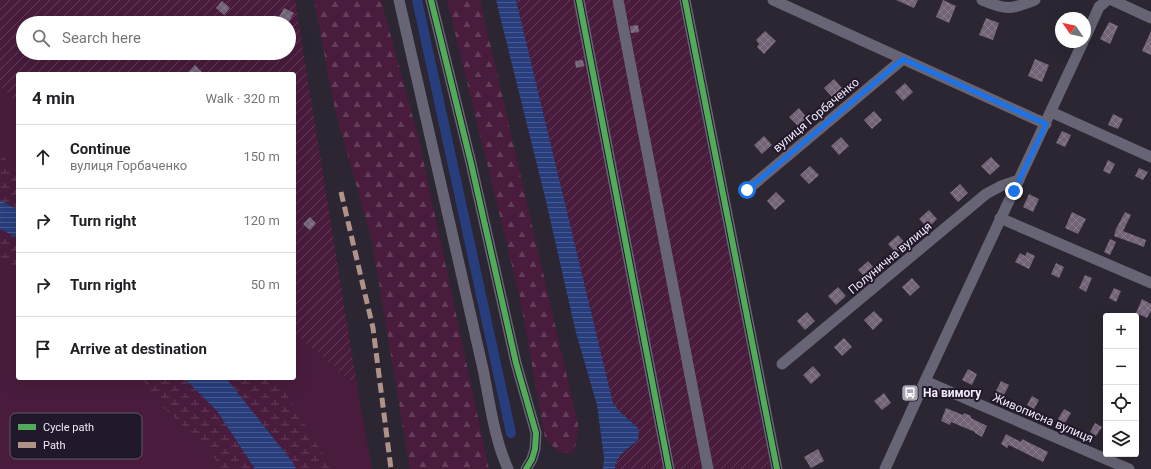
<!DOCTYPE html>
<meta charset="utf-8">
<style>
body{margin:0;font-family:Roboto,sans-serif;background:#f6f6f6;color:#202124}
.controls{position:absolute;right:12px;bottom:12px;display:grid;overflow:hidden;border-radius:4px;box-shadow:0 4px 16px #0002}
.controls button{width:36px;height:36px;display:grid;place-items:center;padding:0;border:0;border-bottom:1px solid #e0e0e0;background:#fff;color:#202124;font:20px sans-serif}
.compass{position:absolute;left:1055px;top:12px;width:36px;height:36px;border-radius:50%;background:#fff;box-shadow:0 4px 16px #0002;rotate:304deg}
.stop{position:absolute;width:12px;height:12px;margin:-9px;border:3px solid #1a73e8;border-radius:50%;background:#fff}
.stop.end{background:#1a73e8;border-color:#fff;box-shadow:0 1px 4px #0008}
.list{margin:0;padding:0;list-style:none}
h2{display:flex;justify-content:space-between;align-items:center;height:52px;margin:0;padding:0 16px;font-size:17px}
h2 small{font-size:13px;font-weight:400;color:#757577}
.list li{display:grid;grid-template-columns:26px 1fr auto;gap:12px;align-items:center;box-sizing:border-box;height:64px;padding:0 16px;border-top:1px solid #e0e0e0}
.list b{display:block;font-size:15px;white-space:nowrap}
.list p{margin:0;font-size:13px;white-space:nowrap;color:#757577}
.list em{font-size:13px;font-style:normal;color:#757577}
.icon{flex:none;width:22px;height:22px;fill:none;stroke:currentColor;stroke-width:2;stroke-linecap:round;stroke-linejoin:round}
.map{position:relative;flex:none;width:1151px;height:469px;overflow:hidden}
.search{position:absolute;background:#fff;box-shadow:0 4px 16px #0002;left:16px;top:16px;width:280px;height:44px;display:flex;align-items:center;gap:10px;box-sizing:border-box;padding:0 14px;border-radius:22px;color:#757577;font-size:15px}
.panel{position:absolute;background:#fff;box-shadow:0 4px 16px #0002;left:16px;top:72px;width:280px;height:308px;border-radius:4px}
.map>svg:first-child{display:block}
.grass{fill:#491c3d}
.forest{fill:url(#forest-firs)}
.wetland{fill:url(#wetland-marsh)}
.garden{fill:url(#garden-furrows);fill-rule:evenodd}
.water{fill:url(#water-rules)}
.lines{fill:none;stroke-linecap:round;stroke-linejoin:round}
.canal{stroke:#273d7c;stroke-width:10}
.building{fill:url(#building-cross-hatch)}
.minor{stroke:#676575;stroke-width:11}
.quiet{stroke:#af9288;stroke-width:5;stroke-dasharray:10 5;stroke-linecap:butt}
.cycleway-casing{stroke:#21182c;stroke-width:8}
.cycleway{stroke:#51ab58;stroke-width:6}
.route{stroke:#1a73e8;stroke-width:5}
.labels{text-anchor:middle;stroke-width:4;stroke-linejoin:round;paint-order:stroke}
.street-label{font-size:12px;fill:#f0eaf8;stroke:#21182c}
.poi-label{font-size:12px;font-weight:bold;fill:#f0eaf8;stroke:#21182c;text-anchor:start}
.key{fill:#21182c;stroke:#5f5769;stroke-width:1}
.key-label{font-size:11px;fill:#f0eaf8}
</style>
<div class="map">
<svg width="1151" height="469" viewBox="0 0 1151 469">
<defs>
<pattern id="forest-firs" width="22" height="20" patternUnits="userSpaceOnUse"><rect width="22" height="20" fill="#491c3d"/><path d="M5 1l3.5 6h-7zM16 11l3.5 6h-7z" fill="#643d5a"/></pattern>
<pattern id="wetland-marsh" width="20" height="14" patternUnits="userSpaceOnUse"><rect width="20" height="14" fill="#491c3d"/><path d="M1 5h8M5 5V1M11 12h8M15 12V8" fill="none" stroke="#643d5a"/></pattern>
<pattern id="garden-furrows" width="10" height="10" patternUnits="userSpaceOnUse"><rect width="10" height="10" fill="#491c3d"/><path d="M-1 1l2-2M0 10L10 0M9 11l2-2" fill="none" stroke="#643d5a"/></pattern>
<pattern id="water-rules" width="6" height="5" patternUnits="userSpaceOnUse"><rect width="6" height="5" fill="#273d7c"/><path d="M0 2.5h6" fill="none" stroke="#47598f"/></pattern>
<pattern id="building-cross-hatch" width="8" height="8" patternUnits="userSpaceOnUse"><rect width="8" height="8" fill="#726476"/><path d="M0 0l8 8M0 8l8-8" fill="none" stroke="#867a8a"/></pattern>
</defs>
<rect width="100%" height="100%" fill="#2b2631"/>
<path class="grass" d="M 0,87 L 18,102 L 18,181 L 0,150 Z
M 0,261 L 18,269 L 18,378 L 143,378 L 152,398 L 173,416 L 200,443 L 218,462 L 221,469 L 0,469 Z
M 294,333 L 357,386 L 372,469 L 333,469 L 303,422 L 277,378 L 294,378 Z"/>
<path class="forest" d="M 314,0 L 381,0 L 419,140 L 489,469 L 410,469 L 372,241 L 335,110 Z
M 447,0 L 480,0 L 578,424 L 576,444 L 572,453 L 558,452 L 545,438 L 520,298 Z"/>
<path class="wetland" d="M 0,150 L 18,181 L 18,210 L 0,200 Z
M 0,229 L 18,238 L 18,269 L 0,261 Z
M 143,378 L 184,378 L 217,411 L 255,469 L 221,469 L 218,462 L 200,443 L 173,416 L 152,398 Z
M 226,378 L 277,378 L 303,422 L 333,469 L 296,469 L 294,464 Z"/>
<path class="garden" d="M 0,0 L 295,0 L 357,386 L 294,333 L 294,74 L 18,74 L 18,102 L 0,87 ZM 23,23 L 289,23 L 289,53 L 23,53 Z
M 516,0 L 679,0 L 771,469 L 615,469 C 616,455 628,449 638,440 L 639,429 L 620,412 L 613,403 Z"/>
<path class="water" d="M 496,0 L 516,0 L 613,403 L 620,412 L 639,429 L 638,440 C 628,449 616,455 615,469 L 603,469 L 604,458 L 597,405 L 576,333 L 546,201 Z
M 0,200 L 18,210 L 18,238 L 0,229 Z
M 184,378 L 226,378 L 294,464 L 296,469 L 255,469 L 217,411 Z"/>
<g class="lines">
<path class="canal" d="M 417,0 L 511,433"/>
</g>
<path class="building" d="M 896,0 L 918,0 L 914,8 Z
M 943,0 L 956,6 L 949,23 L 936,17 Z
M 222,1 L 230,8 L 224,15 L 216,8 Z
M 284,8 L 294,13 L 288,23 L 283,23 L 277,20 Z
M 986,18 L 999,23 L 993,40 L 979,35 Z
M 1109,22 L 1118,26 L 1110,44 L 1100,39 Z
M 638,25 L 639,32 L 631,33 L 630,26 Z
M 765,31 L 776,41 L 764,54 L 757,47 L 759,44 L 756,40 Z
M 1151,31 L 1151,55 L 1142,51 Z
M 1035,59 L 1049,65 L 1042,82 L 1028,76 Z
M 583,60 L 584,66 L 576,68 L 575,61 Z
M 195,65 L 204,74 L 187,74 Z
M 834,79 L 842,88 L 832,97 L 824,88 Z
M 905,83 L 913,92 L 903,101 L 895,92 Z
M 799,108 L 807,118 L 798,126 L 789,117 Z
M 874,111 L 882,120 L 872,129 L 864,120 Z
M 1113,114 L 1123,119 L 1118,129 L 1108,125 Z
M 1062,131 L 1071,135 L 1065,147 L 1056,143 Z
M 764,136 L 772,145 L 762,154 L 754,145 Z
M 841,137 L 849,146 L 839,155 L 831,146 Z
M 991,157 L 1000,166 L 990,175 L 981,166 Z
M 1108,160 L 1115,164 L 1110,174 L 1103,171 Z
M 810,166 L 819,175 L 809,184 L 800,175 Z
M 1139,168 L 1148,172 L 1143,180 L 1135,176 Z
M 960,184 L 968,193 L 958,202 L 950,193 Z
M 776,192 L 785,201 L 775,210 L 767,201 Z
M 1029,194 L 1039,199 L 1033,212 L 1023,207 Z
M 929,210 L 937,219 L 928,228 L 919,219 Z
M 1072,212 L 1086,219 L 1078,234 L 1065,228 Z
M 1125,212 L 1131,215 L 1123,231 L 1146,240 L 1144,247 L 1114,236 L 1116,229 Z
M 310,217 L 316,223 L 310,230 L 303,224 Z
M 898,235 L 906,244 L 896,253 L 888,244 Z
M 1110,239 L 1116,242 L 1110,255 L 1104,252 Z
M 1027,252 L 1035,256 L 1029,269 L 1015,262 L 1020,253 L 1025,256 Z
M 868,261 L 876,270 L 867,279 L 858,270 Z
M 1056,263 L 1064,267 L 1059,278 L 1051,274 Z
M 1085,275 L 1092,278 L 1086,292 L 1079,288 Z
M 912,278 L 920,287 L 910,296 L 902,287 Z
M 838,287 L 846,296 L 836,305 L 828,296 Z
M 1114,288 L 1121,291 L 1116,302 L 1109,298 Z
M 1142,299 L 1151,304 L 1151,311 L 1147,318 L 1136,313 Z
M 874,311 L 883,320 L 873,330 L 864,320 Z
M 807,312 L 815,321 L 805,330 L 797,321 Z
M 844,338 L 852,347 L 842,356 L 834,347 Z
M 813,366 L 821,375 L 811,384 L 803,375 Z
M 968,369 L 977,374 L 972,385 L 962,380 Z
M 1001,381 L 1009,385 L 1002,399 L 994,395 Z
M 884,393 L 891,403 L 882,410 L 874,401 Z
M 1032,396 L 1039,400 L 1034,409 L 1027,405 Z
M 946,408 L 963,415 L 964,413 L 971,416 L 971,418 L 987,426 L 982,437 L 975,433 L 975,432 L 951,422 L 950,425 L 941,421 Z
M 1064,409 L 1071,413 L 1065,423 L 1058,419 Z
M 1095,423 L 1102,427 L 1096,436 L 1090,432 Z
M 1006,434 L 1021,442 L 1022,439 L 1048,452 L 1043,462 L 1009,445 L 1007,448 L 1001,444 Z
M 818,449 L 824,461 L 811,468 L 804,457 Z"/>
<g class="lines">
<path class="minor" d="M 399,0 L 483,369 C 490,403 494,438 508,469
M 431,0 L 471,163 L 516,363 L 536,433 L 535,449 L 532,459 L 526,469
M 579,0 L 669,469
M 618,0 L 708,469
M 685,0 L 777,469
M 773,0 L 1046,124
M 982,0 C 1005,10 1011,10 1035,0
M 1112,0 L 1151,18
M 1085,38 L 1099,7 L 1107,0
M 1051,112 L 1151,157
M 747,190 L 903,59
M 1000,218 L 1151,283
M 782,364 L 986,194 L 1001,186 L 1019,180
M 925,381 L 1129,469
M 885,469 L 925,381 L 1083,42"/>
<path class="quiet" d="M 341,192 L 373,328 L 391,469"/>
<defs>
<path id="cycleway" d="M 431,0 L 471,163 L 516,363 L 536,433 L 535,449 L 532,459 L 526,469
M 579,0 L 669,469
M 685,0 L 777,469"/>
</defs>
<use href="#cycleway" class="cycleway-casing"/>
<use href="#cycleway" class="cycleway"/>
</g>
<g class="lines">
<path class="route" d="M 747,190 L 903,59 L 1046,124 L 1014,191"/>
</g>
<defs>
<symbol id="bus-square" viewBox="-11 -11 22 22"><rect x="-9" y="-9" width="18" height="18" rx="4" fill="#aba5b2" stroke="#21182c"/><path d="M-5-6H5V4H4V6H2V4H-2V6H-4V4H-5ZM-3.5-4V0h7V-4ZM-3.5 1.2v1.5H-2V1.2ZM2 1.2v1.5H3.5V1.2Z" fill="#fff"/></symbol>
</defs>
<g fill-rule="evenodd">
<use href="#bus-square" x="900" y="383" width="20" height="20"/>
</g>
<g class="labels">
<g class="street-label">
<text transform="translate(816 115) rotate(-40)" y="4">вулиця Горбаченко</text>
<text transform="translate(890 258) rotate(-40)" y="4">Полунична вулиця</text>
<text transform="translate(1043 418) rotate(23)" y="4">Живописна вулиця</text>
</g>
<g class="poi-label">
<text x="923" y="397">На вимогу</text>
</g>
</g>
<rect x="10" y="413" width="132" height="46" rx="6" class="key"/>
<rect x="18" y="424" width="18" height="6" fill="#51ab58"/>
<rect x="18" y="442" width="18" height="6" fill="#af9288"/>
<g class="key-label">
<text x="43" y="431">Cycle path</text>
<text x="43" y="449">Path</text>
</g>
</svg>
<div class="controls">
<button>+</button>
<button>−</button>
<button><svg class="icon" aria-label="locate" viewBox="0 0 24 24"><circle cx="12" cy="12" r="6"/><path d="M12 2v4M12 18v4M2 12h4M18 12h4"/></svg></button>
<button><svg class="icon" aria-label="layers" viewBox="0 0 24 24"><path d="M12 4l9 5-9 5-9-5zM3 14l9 5 9-5"/></svg></button>
</div>
<svg class="compass" viewBox="-18 -18 36 36"><path d="M0-13l5 13h-10z" fill="#e53935"/><path d="M0 13l5-13h-10z" fill="#757577"/></svg>
<div class="stop" style="left:747px;top:190px"></div>
<div class="stop end" style="left:1014px;top:191px"></div>
<div class="search"><svg class="icon" aria-label="search" viewBox="0 0 24 24"><circle cx="10" cy="10" r="6"/><path d="M15 15l6 6"/></svg>Search here</div>
<section class="panel">
<h2>4 min<small>Walk · 320 m</small></h2>
<ul class="list">
<li><svg class="icon" aria-label="ahead" viewBox="0 0 24 24"><path d="M12 20V5M6 11l6-6 6 6"/></svg><div><b>Continue</b><p>вулиця Горбаченко</p></div><em>150 m</em></li>
<li><svg class="icon" aria-label="right" viewBox="0 0 24 24"><path d="M7 20v-9h11M14 6l5 5-5 5"/></svg><div><b>Turn right</b></div><em>120 m</em></li>
<li><svg class="icon" aria-label="right" viewBox="0 0 24 24"><path d="M7 20v-9h11M14 6l5 5-5 5"/></svg><div><b>Turn right</b></div><em>50 m</em></li>
<li><svg class="icon" aria-label="arrive" viewBox="0 0 24 24"><path d="M6 21V4h12l-3 4 3 4H6"/></svg><div><b>Arrive at destination</b></div></li>
</ul>
</section>
</div>
